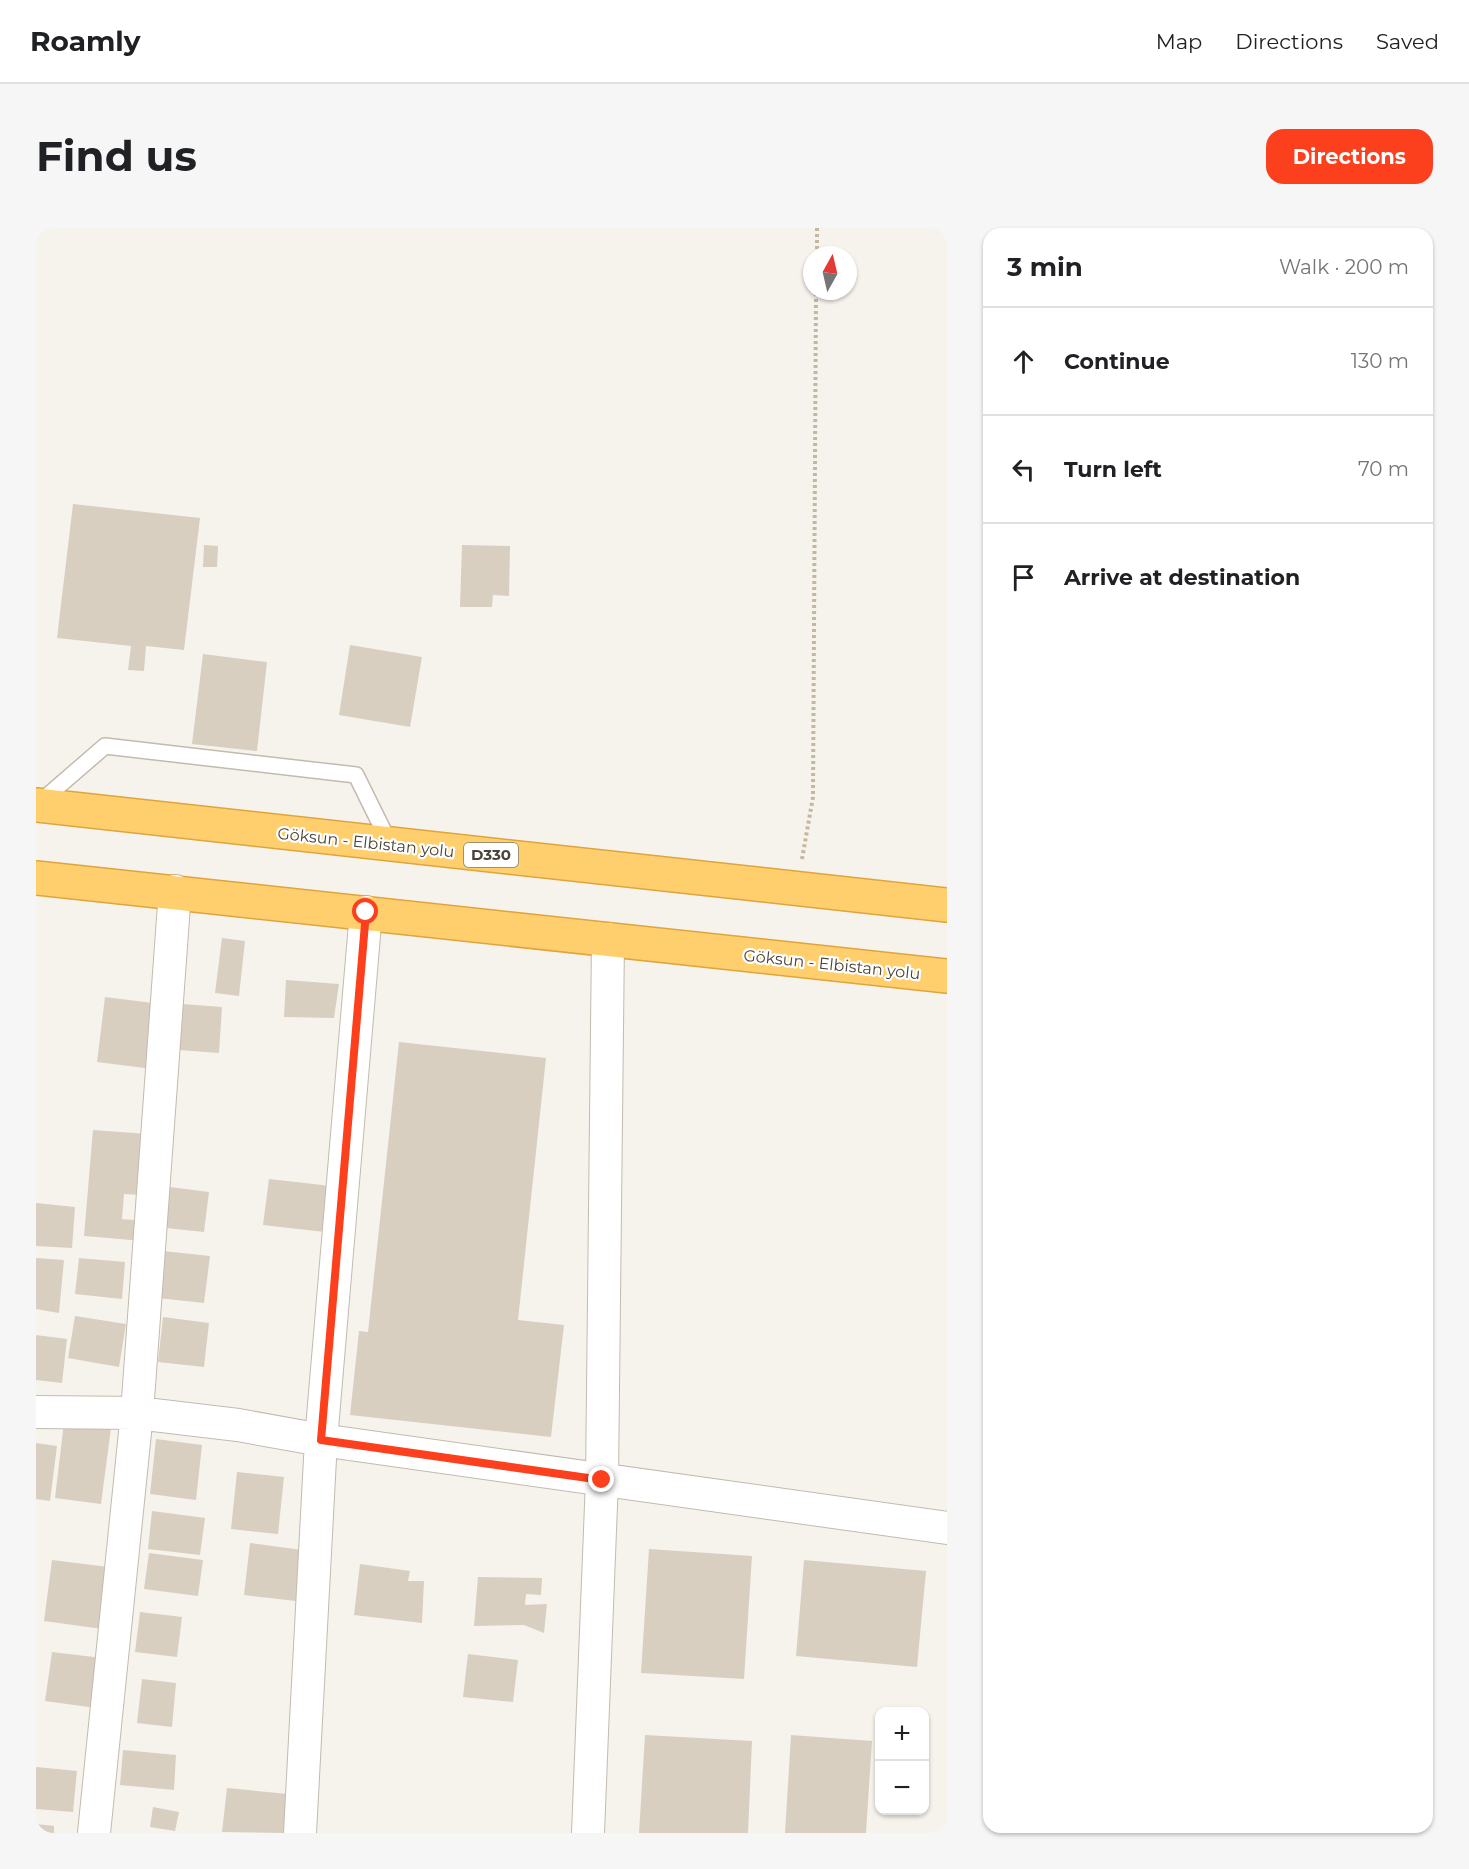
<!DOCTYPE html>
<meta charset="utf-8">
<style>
body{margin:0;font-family:Montserrat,sans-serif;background:#f6f6f6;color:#202124}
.controls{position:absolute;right:18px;bottom:18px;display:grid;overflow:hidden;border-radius:12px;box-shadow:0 2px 4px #0004}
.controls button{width:54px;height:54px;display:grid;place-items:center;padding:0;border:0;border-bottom:2px solid #e0e0e0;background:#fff;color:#202124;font:30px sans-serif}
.compass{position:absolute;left:767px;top:18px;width:54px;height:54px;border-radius:50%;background:#fff;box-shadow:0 2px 4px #0004;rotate:8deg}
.stop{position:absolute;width:18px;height:18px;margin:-14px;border:4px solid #fc3f1d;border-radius:50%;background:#fff}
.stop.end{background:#fc3f1d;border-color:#fff;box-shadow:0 2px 6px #0008}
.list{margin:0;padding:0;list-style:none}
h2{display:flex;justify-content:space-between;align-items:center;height:78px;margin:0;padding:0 24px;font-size:26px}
h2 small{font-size:20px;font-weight:400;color:#757577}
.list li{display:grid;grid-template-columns:39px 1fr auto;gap:18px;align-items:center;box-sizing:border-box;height:108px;padding:0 24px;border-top:2px solid #e0e0e0}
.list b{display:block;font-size:22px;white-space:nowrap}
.list em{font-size:20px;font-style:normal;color:#757577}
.icon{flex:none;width:33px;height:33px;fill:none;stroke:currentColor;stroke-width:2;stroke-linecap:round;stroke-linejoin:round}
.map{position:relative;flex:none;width:911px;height:1605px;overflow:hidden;border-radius:18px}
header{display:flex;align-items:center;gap:36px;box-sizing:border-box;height:84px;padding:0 30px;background:#fff;border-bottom:2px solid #e0e0e0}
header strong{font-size:28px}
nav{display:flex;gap:33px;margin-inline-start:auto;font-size:21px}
.intro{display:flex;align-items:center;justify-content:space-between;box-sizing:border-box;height:144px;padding:0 36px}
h1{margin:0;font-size:42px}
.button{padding:15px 27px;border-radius:18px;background:#fc3f1d;color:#fff;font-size:21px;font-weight:700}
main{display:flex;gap:36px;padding:0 36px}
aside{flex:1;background:#fff;border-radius:18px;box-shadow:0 2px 4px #0004}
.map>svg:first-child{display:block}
.building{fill:#d8cfc1}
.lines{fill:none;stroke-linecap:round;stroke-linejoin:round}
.lane-casing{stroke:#c2bbae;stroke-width:18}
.street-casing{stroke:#c2bbae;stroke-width:34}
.highway-casing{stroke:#e0a43c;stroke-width:36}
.path{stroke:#c4b79f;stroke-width:4;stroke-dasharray:3 3;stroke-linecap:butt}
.lane{stroke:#fff;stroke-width:15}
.street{stroke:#fff;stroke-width:32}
.highway{stroke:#ffcf6e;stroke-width:33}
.route{stroke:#fc3f1d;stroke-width:8}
.labels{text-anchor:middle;stroke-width:4.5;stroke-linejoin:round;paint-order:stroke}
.shield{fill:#fff;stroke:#817c74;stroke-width:1.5}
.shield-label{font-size:15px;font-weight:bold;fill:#4b4439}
.street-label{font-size:16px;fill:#4b4439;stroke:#fff}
</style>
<header>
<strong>Roamly</strong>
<nav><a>Map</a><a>Directions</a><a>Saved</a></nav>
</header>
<div class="intro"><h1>Find us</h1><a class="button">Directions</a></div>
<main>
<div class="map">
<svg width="911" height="1605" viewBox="0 0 911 1605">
<rect width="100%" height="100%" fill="#f6f3ec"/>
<path class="building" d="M 37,276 L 164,290 L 148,422 L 110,418 L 108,443 L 92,442 L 95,418 L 21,410 Z
M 168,317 L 182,318 L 181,339 L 167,339 Z
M 426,317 L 474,318 L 473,368 L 457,367 L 456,379 L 424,379 Z
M 314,417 L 386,429 L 374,499 L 303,487 Z
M 167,426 L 231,434 L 221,523 L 156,516 Z
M 186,710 L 209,713 L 203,768 L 179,765 Z
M 250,752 L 303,756 L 298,790 L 248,789 Z
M 69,769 L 125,776 L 117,841 L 61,834 Z
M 146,776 L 186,779 L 183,825 L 143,822 Z
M 363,814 L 510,830 L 482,1092 L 528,1097 L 515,1209 L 314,1187 L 323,1103 L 332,1104 Z
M 57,902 L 112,906 L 106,967 L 88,966 L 86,991 L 109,993 L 107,1013 L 48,1008 Z
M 233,951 L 295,958 L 289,1004 L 227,997 Z
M 134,959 L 173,964 L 168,1004 L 130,1000 Z
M 0,975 L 39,979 L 36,1020 L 0,1018 Z
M 127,1023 L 174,1028 L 168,1075 L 122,1070 Z
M 0,1030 L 28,1032 L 23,1085 L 0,1081 Z
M 43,1030 L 89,1034 L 86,1071 L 39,1066 Z
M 39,1088 L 90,1096 L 83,1139 L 32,1130 Z
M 127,1089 L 173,1095 L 168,1139 L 122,1134 Z
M 0,1107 L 31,1111 L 26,1155 L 0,1152 Z
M 28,1194 L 75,1200 L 65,1276 L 19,1270 Z
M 120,1211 L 166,1217 L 160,1272 L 114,1266 Z
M 0,1215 L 21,1218 L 14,1273 L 0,1271 Z
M 201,1244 L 248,1249 L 242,1306 L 195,1301 Z
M 116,1283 L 169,1290 L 164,1327 L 112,1321 Z
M 214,1315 L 266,1322 L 260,1373 L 208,1367 Z
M 613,1321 L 716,1328 L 708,1451 L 605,1445 Z
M 113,1325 L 167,1332 L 162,1368 L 108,1361 Z
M 16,1332 L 81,1340 L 74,1402 L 8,1393 Z
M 768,1332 L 890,1343 L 881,1439 L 760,1428 Z
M 324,1336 L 374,1343 L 372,1353 L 388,1353 L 386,1395 L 318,1387 Z
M 442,1349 L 506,1350 L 505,1367 L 490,1366 L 489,1377 L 511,1376 L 508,1405 L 488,1397 L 438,1398 Z
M 104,1384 L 146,1389 L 141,1429 L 99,1424 Z
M 16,1424 L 66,1430 L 60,1480 L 9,1473 Z
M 432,1426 L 482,1432 L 477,1474 L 427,1469 Z
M 106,1451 L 140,1455 L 136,1499 L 101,1495 Z
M 609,1507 L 716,1513 L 712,1605 L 603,1605 Z
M 755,1507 L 836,1513 L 830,1605 L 749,1605 Z
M 87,1522 L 140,1527 L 138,1562 L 84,1557 Z
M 0,1539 L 41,1543 L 37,1584 L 0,1581 Z
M 191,1560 L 252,1566 L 248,1605 L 186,1604 Z
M 117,1579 L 143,1584 L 139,1603 L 114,1599 Z
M 0,1596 L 18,1598 L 18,1605 L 0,1605 Z"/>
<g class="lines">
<defs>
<path id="lane" d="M 3,575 L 69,518 L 320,547 L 354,616"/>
<path id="street" d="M 0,1184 L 101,1185 L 202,1197 L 285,1212 L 911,1300
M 58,1605 L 101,1185 L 139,663
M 264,1605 L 285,1212 L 330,684
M 552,1605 L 566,1252 L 572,711"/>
<path id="highway" d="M 0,577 L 911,677
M 0,650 L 911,748"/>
</defs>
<use href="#lane" class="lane-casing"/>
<use href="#street" class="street-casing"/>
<use href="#highway" class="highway-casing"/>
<path class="path" d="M 781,27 L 781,0
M 766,631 L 777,569 L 780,63"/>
<use href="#lane" class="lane"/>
<use href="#street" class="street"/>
<use href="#highway" class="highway"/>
</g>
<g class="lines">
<path class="route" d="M 330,684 L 285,1212 L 566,1252"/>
</g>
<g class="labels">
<rect class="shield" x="428" y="615" width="54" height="24" rx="4.5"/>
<g class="shield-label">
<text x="455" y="632">D330</text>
</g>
<g class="street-label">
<text transform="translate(330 614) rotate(6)" y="6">Göksun - Elbistan yolu</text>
<text transform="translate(796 736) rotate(6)" y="6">Göksun - Elbistan yolu</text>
</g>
</g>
</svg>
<div class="controls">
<button>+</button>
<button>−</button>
</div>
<svg class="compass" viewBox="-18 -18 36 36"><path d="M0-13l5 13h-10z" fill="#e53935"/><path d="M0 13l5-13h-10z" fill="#757577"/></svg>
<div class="stop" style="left:330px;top:684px"></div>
<div class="stop end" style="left:566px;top:1252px"></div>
</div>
<aside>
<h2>3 min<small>Walk · 200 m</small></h2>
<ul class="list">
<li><svg class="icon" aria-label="ahead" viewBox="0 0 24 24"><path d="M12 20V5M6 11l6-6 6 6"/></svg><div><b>Continue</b></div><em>130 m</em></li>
<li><svg class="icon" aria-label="left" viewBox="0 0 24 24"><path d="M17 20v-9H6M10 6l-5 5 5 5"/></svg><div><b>Turn left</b></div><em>70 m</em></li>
<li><svg class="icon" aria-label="arrive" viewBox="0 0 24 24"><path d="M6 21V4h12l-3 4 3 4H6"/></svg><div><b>Arrive at destination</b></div></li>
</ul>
</aside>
</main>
